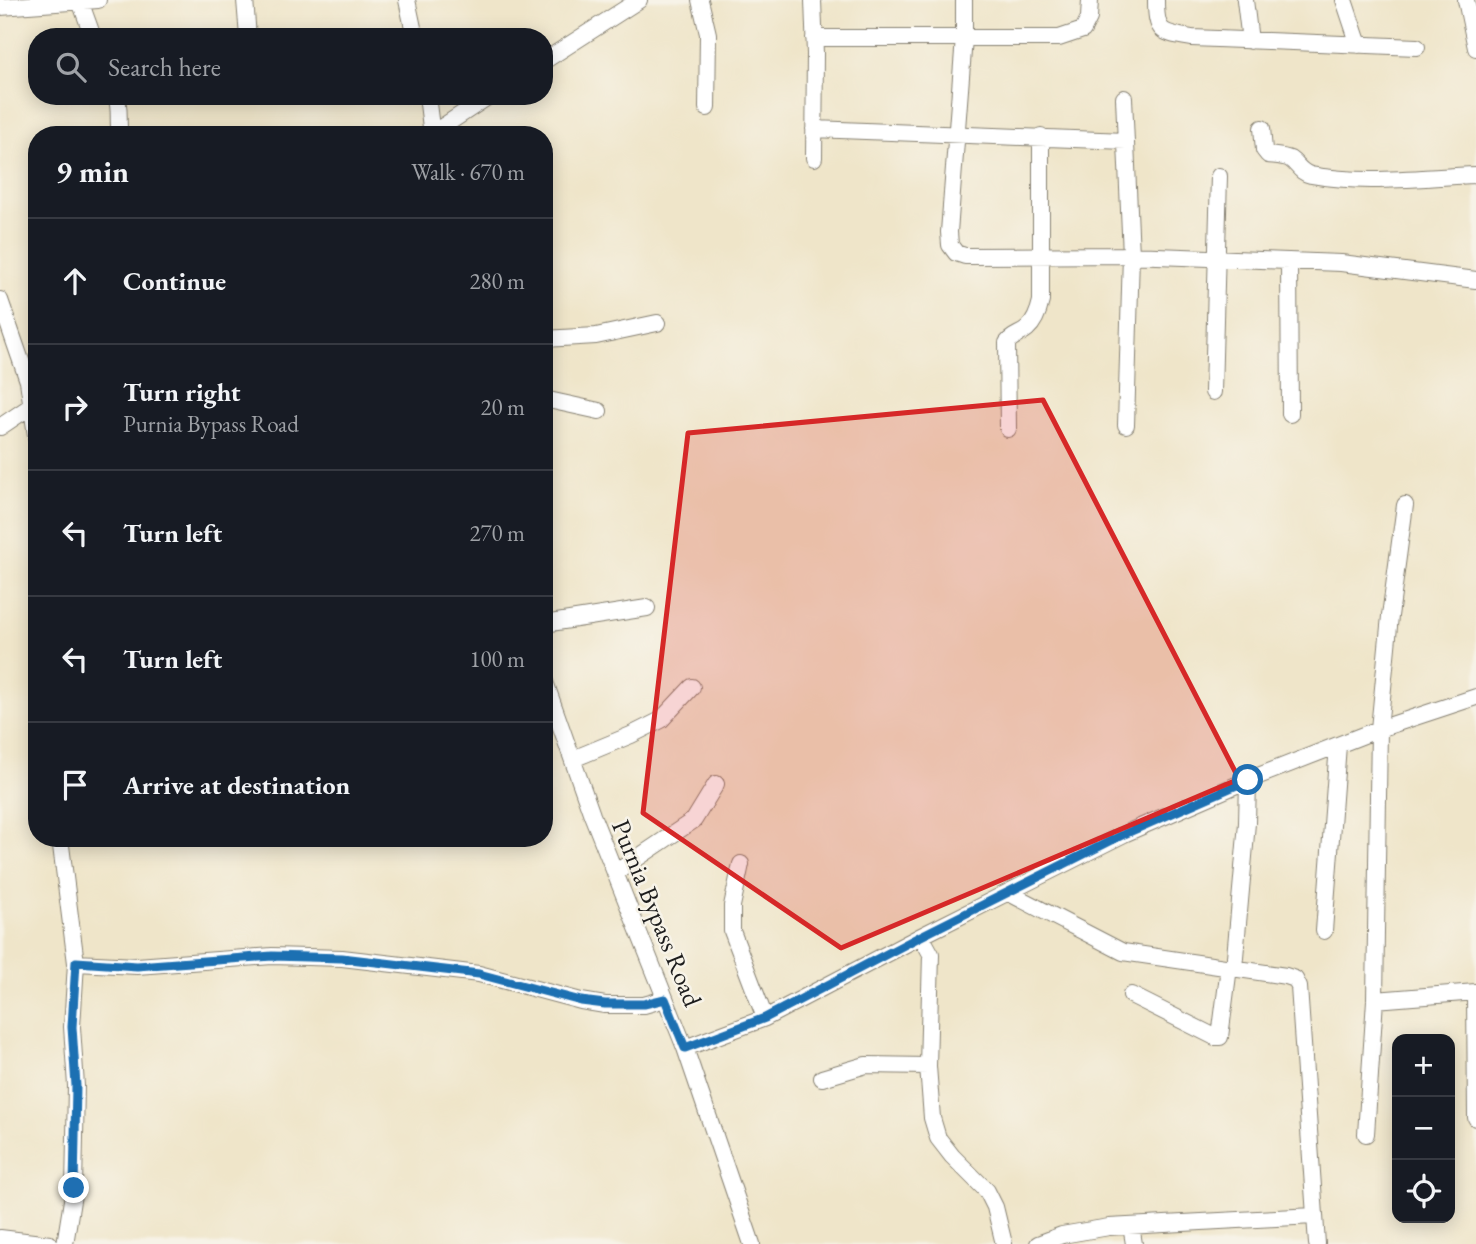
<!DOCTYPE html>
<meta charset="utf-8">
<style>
body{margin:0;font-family:"EB Garamond",serif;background:#20242c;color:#f1f3f6}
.controls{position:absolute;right:21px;bottom:21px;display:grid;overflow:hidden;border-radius:14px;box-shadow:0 4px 18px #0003}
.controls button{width:63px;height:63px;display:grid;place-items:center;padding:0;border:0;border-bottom:2px solid #363941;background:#171b24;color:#f1f3f6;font:35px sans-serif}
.stop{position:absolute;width:21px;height:21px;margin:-16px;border:5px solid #1f6fb2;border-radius:50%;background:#fff}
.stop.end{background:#1f6fb2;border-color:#fff;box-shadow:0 2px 7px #0008}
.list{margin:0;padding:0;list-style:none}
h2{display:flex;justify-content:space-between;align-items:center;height:91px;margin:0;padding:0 28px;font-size:30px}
h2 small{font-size:23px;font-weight:400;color:#9ea1a6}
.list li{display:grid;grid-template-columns:46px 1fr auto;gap:21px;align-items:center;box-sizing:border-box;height:126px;padding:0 28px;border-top:2px solid #363941}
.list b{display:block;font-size:26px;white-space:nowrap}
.list p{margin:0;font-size:23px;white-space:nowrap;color:#9ea1a6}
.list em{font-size:23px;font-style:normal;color:#9ea1a6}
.icon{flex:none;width:38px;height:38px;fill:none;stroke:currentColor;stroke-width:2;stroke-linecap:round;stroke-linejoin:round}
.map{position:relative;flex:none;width:1476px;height:1244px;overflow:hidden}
.search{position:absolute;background:#171b24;box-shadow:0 4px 18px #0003;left:28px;top:28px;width:525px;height:77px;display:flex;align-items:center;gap:18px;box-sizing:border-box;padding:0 24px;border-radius:28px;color:#9ea1a6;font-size:26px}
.panel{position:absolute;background:#171b24;box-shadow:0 4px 18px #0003;left:28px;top:126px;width:525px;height:721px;border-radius:28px}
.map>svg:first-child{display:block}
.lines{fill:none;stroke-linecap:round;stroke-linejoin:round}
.minor-casing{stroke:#868072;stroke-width:18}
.minor{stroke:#fff;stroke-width:16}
.route{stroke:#1f6fb2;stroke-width:9}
.marked{fill:#d62828;fill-opacity:0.2;stroke:#d62828;stroke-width:5;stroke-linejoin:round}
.labels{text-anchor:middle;stroke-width:5;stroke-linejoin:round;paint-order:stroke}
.street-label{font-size:26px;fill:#1c1c1c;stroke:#f7f3e8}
</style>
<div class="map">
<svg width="1476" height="1244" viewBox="0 0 1476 1244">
<rect width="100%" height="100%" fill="#f7f3e8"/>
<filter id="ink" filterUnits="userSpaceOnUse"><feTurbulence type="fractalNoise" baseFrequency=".0143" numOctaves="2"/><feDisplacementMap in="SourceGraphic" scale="14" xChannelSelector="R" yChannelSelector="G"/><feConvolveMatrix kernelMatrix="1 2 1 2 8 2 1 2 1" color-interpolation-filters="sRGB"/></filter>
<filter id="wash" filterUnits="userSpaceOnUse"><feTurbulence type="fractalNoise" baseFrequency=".00686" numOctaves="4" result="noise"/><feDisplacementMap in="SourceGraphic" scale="28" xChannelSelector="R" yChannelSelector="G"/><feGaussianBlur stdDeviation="1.57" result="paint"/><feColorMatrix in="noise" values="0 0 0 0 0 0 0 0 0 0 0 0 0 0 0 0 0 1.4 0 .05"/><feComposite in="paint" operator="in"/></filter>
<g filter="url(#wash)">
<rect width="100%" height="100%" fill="#efe5c9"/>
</g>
<g filter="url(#ink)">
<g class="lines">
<defs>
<path id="minor" d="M 245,0 L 248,37
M 407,0 L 415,37
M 700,0 L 708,34 L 707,108
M 813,0 L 815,54 L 814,158
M 964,0 L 964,38 L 949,232 L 950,245 L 956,253 L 965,256 L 1131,255 L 1341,263 L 1476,280
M 1156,0 C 1156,33 1161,33 1192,38 L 1417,47
M 1245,0 L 1250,41
M 1344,0 L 1359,45
M 1466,0 L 1476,48
M 80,1 L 93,37
M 0,7 L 98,0
M 814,38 L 1059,38 L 1083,30 L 1089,18 L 1090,0
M 544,61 L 639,0
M 116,96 C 121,110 117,121 120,135
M 427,96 L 432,135
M 1124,98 L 1131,255 L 1126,425
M 1262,128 L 1264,150 L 1268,155 C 1275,156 1283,156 1290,159 C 1299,165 1299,172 1311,175 C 1365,185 1422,177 1476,175
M 814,129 L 1126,141
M 430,135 L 489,96
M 1289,261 L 1290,414
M 0,300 L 28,381 L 37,442
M 544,339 L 596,336 L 657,323
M 1213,392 L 1219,176
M 544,399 L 599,411
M 0,427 L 37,402
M 1008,429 L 1007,343 C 1013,335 1020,335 1027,329 C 1035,322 1039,310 1041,301 L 1041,136
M 544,624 L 647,608
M 544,679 L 592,815 L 685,1048 L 752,1244
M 573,759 L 631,735 L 661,720 L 692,687
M 60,838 L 76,963 L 72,1027 L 76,1086 L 74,1188 L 65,1244
M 741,864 L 732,906 L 732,931 L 765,1018
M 615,873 L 694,820 L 716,784
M 1009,893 L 1123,952 L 1286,976 L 1295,979 L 1299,987 L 1317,1244
M 1324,931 L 1338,745
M 921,936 L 931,954 L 928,1066 L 932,1118 L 938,1138 L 952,1156 L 987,1191 L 995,1207 L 1004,1244
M 76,963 L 137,966 L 272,956 L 342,958 L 479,974 L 581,1001 L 605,1005 L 644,1005 L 665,999
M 1234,968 L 1247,823 L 1248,780
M 1475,992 L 1476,1118
M 1131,995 L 1215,1037 L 1220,1037 L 1229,967
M 1375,1000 L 1476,992
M 685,1048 L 765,1018 L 921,936 L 1124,834 L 1248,780 L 1379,729 L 1476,697
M 822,1078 L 866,1065 L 928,1066
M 1366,1134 L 1375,1000 L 1379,729 L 1390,616 L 1405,505
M 1131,1226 L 1134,1244
M 0,1238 L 50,1244
M 1038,1244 L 1062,1235 L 1109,1227 L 1314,1216"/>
</defs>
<use href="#minor" class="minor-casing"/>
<use href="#minor" class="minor"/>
</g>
</g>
<g class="lines" filter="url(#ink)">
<path class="route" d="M 74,1188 L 76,1086 L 72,1027 L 76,962 L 137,966 L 272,956 L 342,958 L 479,974 L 581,1001 L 605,1004 L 644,1004 L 665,999 L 685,1048 L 765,1018 L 921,936 L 1124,834 L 1248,780"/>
</g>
<path class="marked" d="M 1043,400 L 1239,779 L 841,948 L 643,813 L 688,433 Z"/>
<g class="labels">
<g class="street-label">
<text transform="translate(657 913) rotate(68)" y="9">Purnia Bypass Road</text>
</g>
</g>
</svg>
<div class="controls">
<button>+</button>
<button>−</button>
<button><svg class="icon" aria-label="locate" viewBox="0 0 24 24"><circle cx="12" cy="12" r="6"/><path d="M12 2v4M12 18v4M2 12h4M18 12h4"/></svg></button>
</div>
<div class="stop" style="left:1248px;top:780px"></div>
<div class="stop end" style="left:74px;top:1188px"></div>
<div class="search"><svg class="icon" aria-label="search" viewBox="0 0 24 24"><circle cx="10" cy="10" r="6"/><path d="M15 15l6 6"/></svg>Search here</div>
<section class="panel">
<h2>9 min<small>Walk · 670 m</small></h2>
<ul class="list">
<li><svg class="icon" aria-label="ahead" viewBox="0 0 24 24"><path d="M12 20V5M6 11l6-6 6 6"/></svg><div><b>Continue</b></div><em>280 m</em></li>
<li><svg class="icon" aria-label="right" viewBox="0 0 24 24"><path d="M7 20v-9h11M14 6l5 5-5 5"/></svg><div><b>Turn right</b><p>Purnia Bypass Road</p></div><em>20 m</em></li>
<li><svg class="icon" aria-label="left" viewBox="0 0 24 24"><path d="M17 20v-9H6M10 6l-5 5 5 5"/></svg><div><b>Turn left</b></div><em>270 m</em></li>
<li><svg class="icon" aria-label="left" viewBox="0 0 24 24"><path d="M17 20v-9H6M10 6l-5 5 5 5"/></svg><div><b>Turn left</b></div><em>100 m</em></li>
<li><svg class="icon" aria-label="arrive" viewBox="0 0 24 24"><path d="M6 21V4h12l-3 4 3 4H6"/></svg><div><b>Arrive at destination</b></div></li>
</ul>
</section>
</div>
